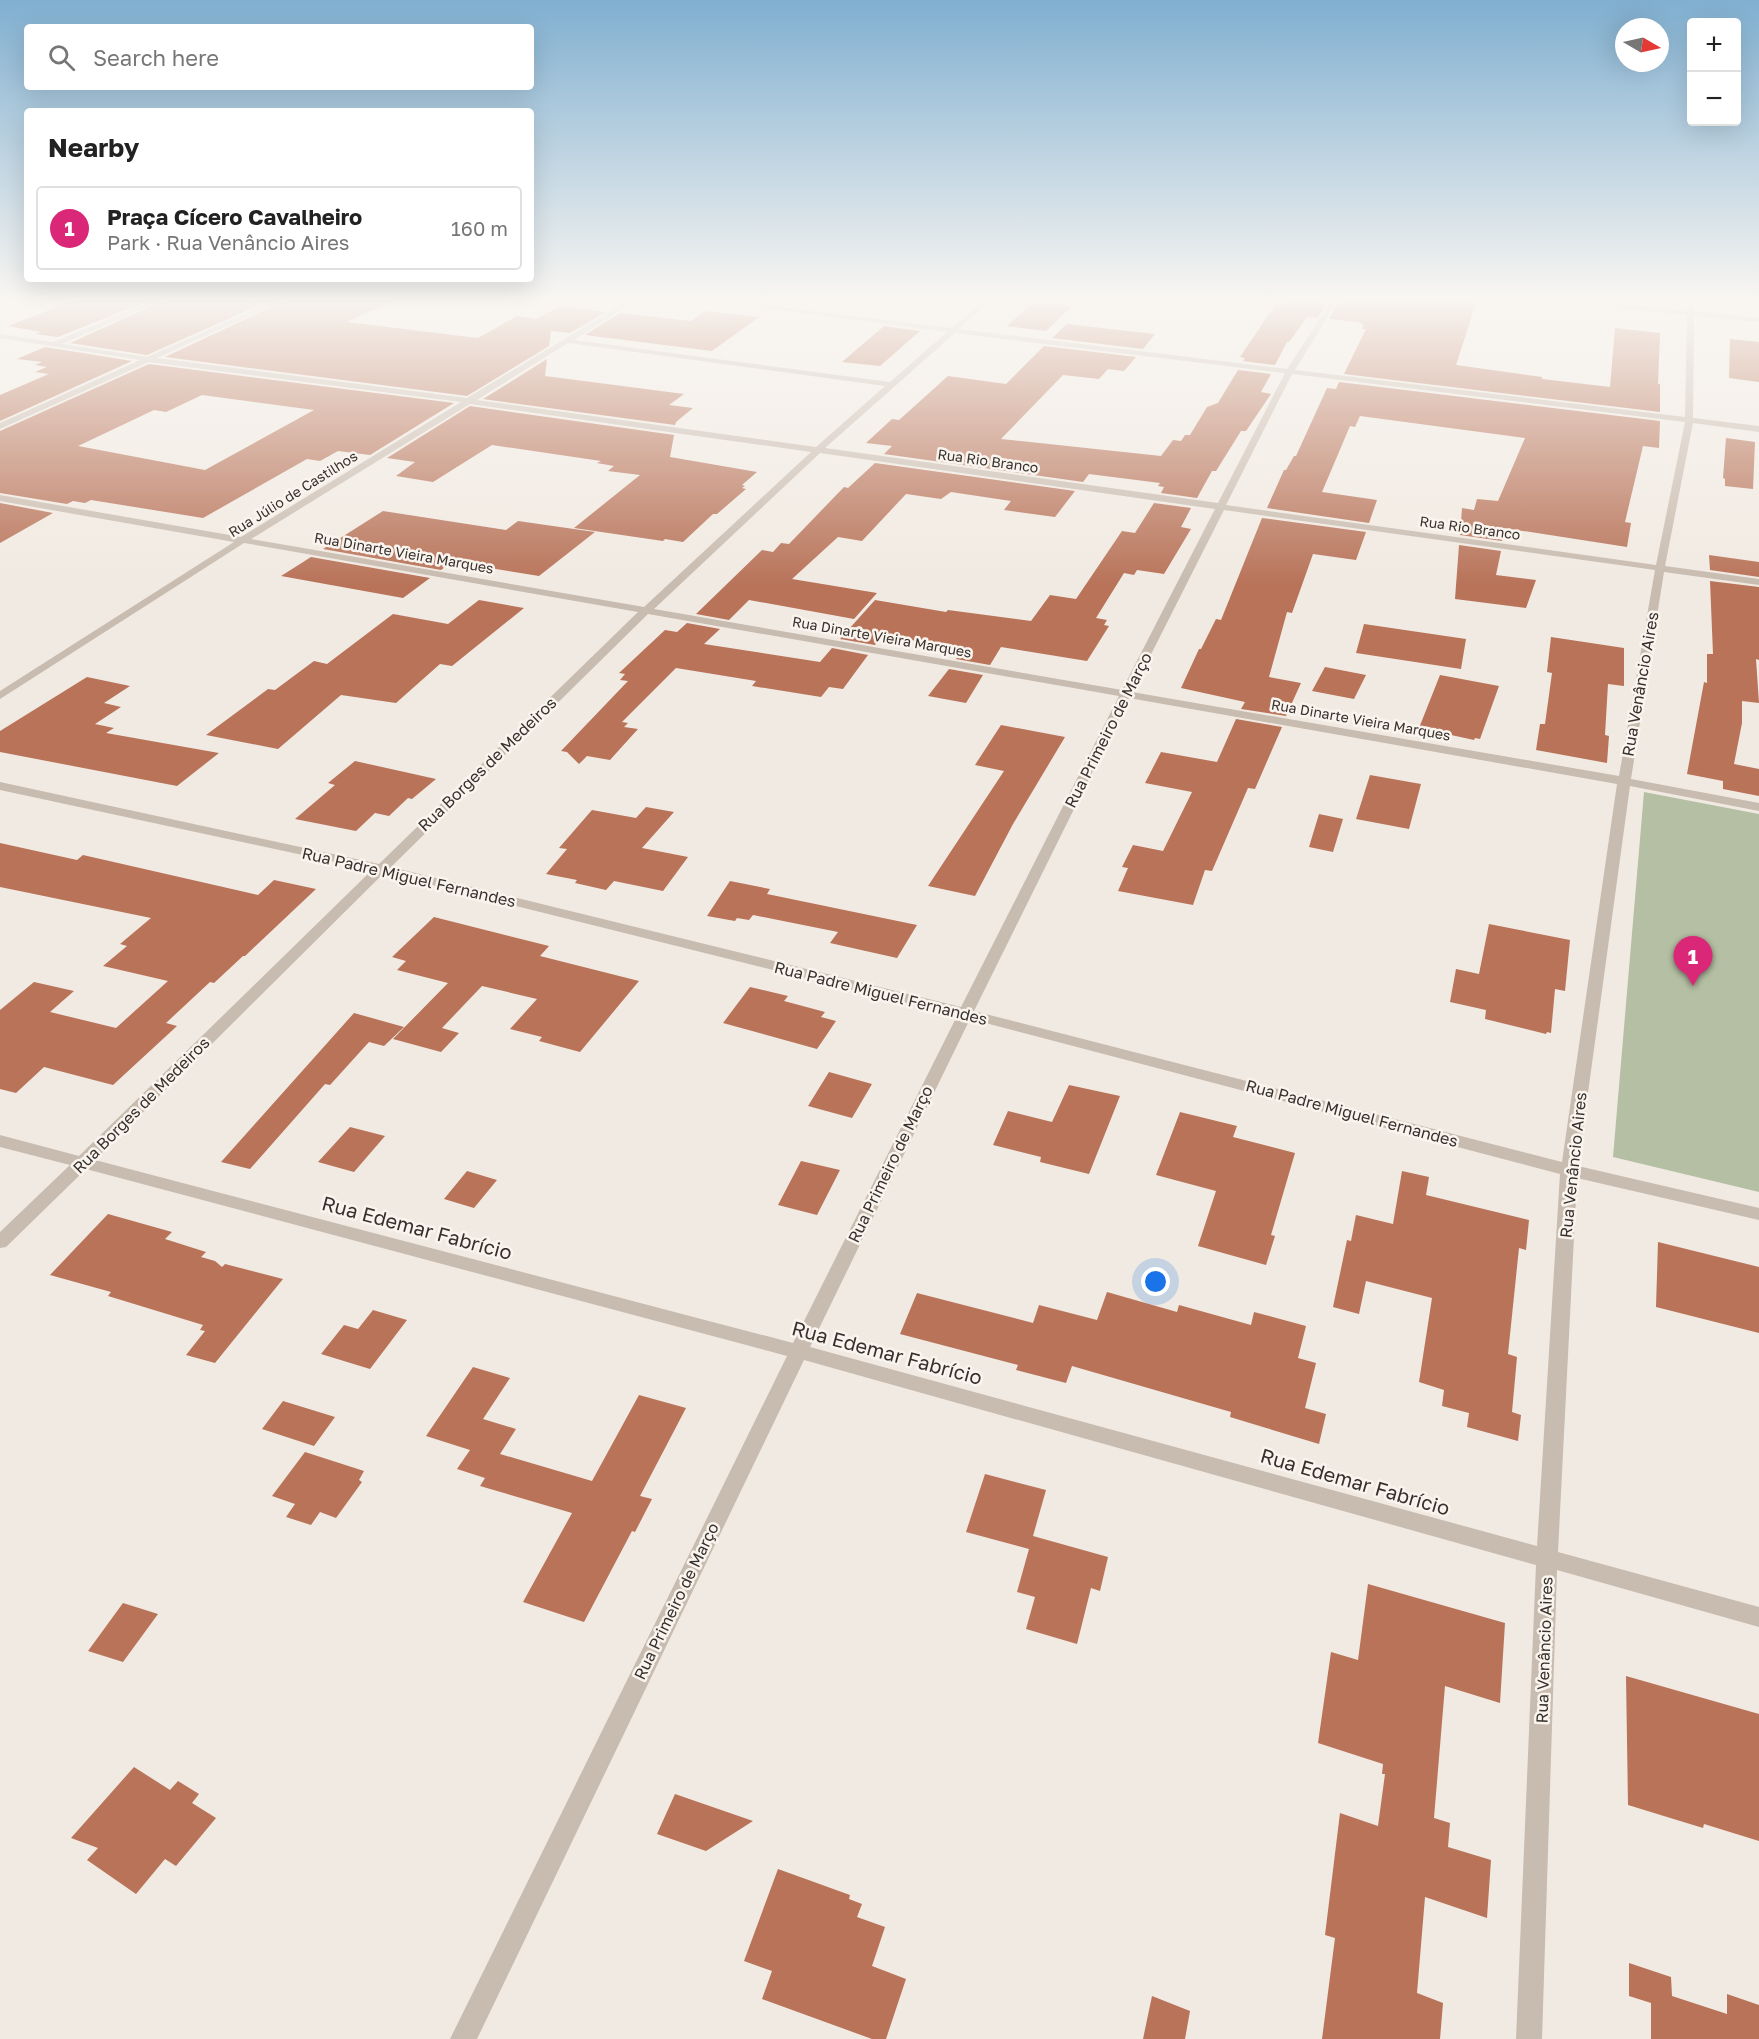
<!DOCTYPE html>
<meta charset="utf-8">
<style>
body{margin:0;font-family:"Golos Text",sans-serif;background:#f2f2f2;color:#222}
.controls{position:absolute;right:18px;top:18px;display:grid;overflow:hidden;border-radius:6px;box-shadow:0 6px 24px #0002}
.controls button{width:54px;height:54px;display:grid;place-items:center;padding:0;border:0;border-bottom:2px solid #e0e0e0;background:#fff;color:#222;font:30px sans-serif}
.compass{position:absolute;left:1615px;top:18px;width:54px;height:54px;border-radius:50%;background:#fff;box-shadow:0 6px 24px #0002;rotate:99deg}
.you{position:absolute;left:1156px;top:1282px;width:21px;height:21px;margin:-15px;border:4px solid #fff;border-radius:50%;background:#1a73e8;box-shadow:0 0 0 9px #1a73e833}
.badge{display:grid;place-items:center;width:39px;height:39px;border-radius:50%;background:#db2777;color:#fff;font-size:20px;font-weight:700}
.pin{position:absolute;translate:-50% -50px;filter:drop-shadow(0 2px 3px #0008)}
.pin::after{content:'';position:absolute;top:32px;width:21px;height:18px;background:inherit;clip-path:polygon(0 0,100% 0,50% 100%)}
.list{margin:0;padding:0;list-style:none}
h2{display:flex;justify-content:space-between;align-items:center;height:78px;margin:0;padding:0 24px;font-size:26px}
h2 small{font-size:20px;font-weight:400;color:#767676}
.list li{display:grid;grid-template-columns:39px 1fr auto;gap:18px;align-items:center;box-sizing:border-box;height:84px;margin:0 12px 12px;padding:0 12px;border:2px solid #e0e0e0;border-radius:6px}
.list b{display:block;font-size:22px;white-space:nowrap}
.list p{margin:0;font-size:20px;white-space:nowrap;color:#767676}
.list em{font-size:20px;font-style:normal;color:#767676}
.icon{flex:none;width:33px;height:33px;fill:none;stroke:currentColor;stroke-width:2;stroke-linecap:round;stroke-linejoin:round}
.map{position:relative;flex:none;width:1759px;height:2039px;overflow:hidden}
.search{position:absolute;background:#fff;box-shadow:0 6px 24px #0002;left:24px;top:24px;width:510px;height:66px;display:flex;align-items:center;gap:15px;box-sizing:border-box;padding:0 21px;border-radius:6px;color:#767676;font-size:22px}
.panel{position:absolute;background:#fff;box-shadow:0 6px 24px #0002;left:24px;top:108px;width:510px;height:174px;border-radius:6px}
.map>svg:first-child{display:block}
.green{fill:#b5bfa3}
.building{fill:#b87359;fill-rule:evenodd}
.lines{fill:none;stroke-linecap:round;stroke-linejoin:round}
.minor{fill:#c8bbaf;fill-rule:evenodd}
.labels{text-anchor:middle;stroke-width:5;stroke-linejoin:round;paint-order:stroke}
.far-street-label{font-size:14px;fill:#38302c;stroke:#f9f4ee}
.street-label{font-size:16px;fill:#38302c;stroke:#f9f4ee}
.near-street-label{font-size:20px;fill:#38302c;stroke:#f9f4ee}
</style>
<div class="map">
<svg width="1759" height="2039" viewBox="0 0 1759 2039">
<rect width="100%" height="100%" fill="#f1eae2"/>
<path class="green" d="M 1644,792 L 1759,814 L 1759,1192 L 1613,1157 Z"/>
<path class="building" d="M 75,300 L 150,300 L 58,337 L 35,334 L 41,332 L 8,326 Z
M 165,300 L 271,300 L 147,355 L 70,343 Z
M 286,300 L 394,300 L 347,322 L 478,338 L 517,316 L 536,319 L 560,306 L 606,312 L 570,333 L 551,331 L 549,346 L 467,396 L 165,357 Z
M 1289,300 L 1329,300 L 1318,318 L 1307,317 L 1289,342 L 1287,342 L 1275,365 L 1243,361 L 1245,358 L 1240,357 L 1277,302 L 1287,303 Z
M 1340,300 L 1477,300 L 1456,365 L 1542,377 L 1542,379 L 1610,387 L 1615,328 L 1660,333 L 1658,384 L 1660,384 L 1660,412 L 1344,374 L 1366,329 L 1362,329 L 1364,325 L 1359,322 L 1329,319 Z
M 1034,302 L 1072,306 L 1046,331 L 1007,326 Z
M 706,311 L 759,317 L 712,351 L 585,335 L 620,313 L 691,321 Z
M 1067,324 L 1155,334 L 1143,349 L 1052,338 Z
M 884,326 L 920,331 L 880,366 L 842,362 Z
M 1730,339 L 1759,342 L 1759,382 L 1729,378 Z
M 1044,346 L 1136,357 L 1124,371 L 1108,369 L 1099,379 L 1063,375 L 1001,439 L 1161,456 L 1173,440 L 1181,441 L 1185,435 L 1190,435 L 1207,407 L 1218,403 L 1238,370 L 1271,374 L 1261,392 L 1271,394 L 1246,431 L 1241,431 L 1216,471 L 1212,471 L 1197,498 L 1161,493 L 1164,487 L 1158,486 L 1160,483 L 1089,474 L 1083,482 L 884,454 L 892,446 L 866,443 L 892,419 L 899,420 L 948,376 L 1006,384 Z
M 45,347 L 132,361 L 0,421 L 0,395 L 49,374 L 35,372 L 47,367 L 35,365 L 42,362 L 17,359 Z
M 547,359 L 545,376 L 684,394 L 669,405 L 693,408 L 676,422 L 675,425 L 483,399 Z
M 149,364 L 454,403 L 370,455 L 338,451 L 320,461 L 307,459 L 203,518 L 91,500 L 85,503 L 73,501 L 67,504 L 0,493 L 0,431 ZM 202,395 L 314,410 L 205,470 L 78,446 L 154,410 L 166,412 Z
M 1339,382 L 1660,421 L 1659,448 L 1643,446 L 1625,522 L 1631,523 L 1627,547 L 1504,528 L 1502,541 L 1460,535 L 1462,508 L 1474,510 L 1477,499 L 1498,501 L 1525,438 L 1360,416 L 1355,427 L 1350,426 L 1322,492 L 1377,500 L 1369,523 L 1267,508 L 1284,470 L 1286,470 L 1294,456 L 1296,456 L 1327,388 L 1336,389 Z
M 470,406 L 674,435 L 670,457 L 757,472 L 742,485 L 745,486 L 742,488 L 746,489 L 717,514 L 713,514 L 683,542 L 665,539 L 663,541 L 574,528 L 640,475 L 608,471 L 614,466 L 597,463 L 601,461 L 492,445 L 433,482 L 396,476 L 415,462 L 387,458 Z
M 1726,438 L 1755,442 L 1753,489 L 1725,486 L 1725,479 L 1723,478 Z
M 875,463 L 1075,491 L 1055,517 L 1004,510 L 1011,501 L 951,492 L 941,499 L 906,494 L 862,541 L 838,537 L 792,579 L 877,593 L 854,619 L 749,600 L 729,620 L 696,614 L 762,550 L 773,552 L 781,543 L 789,544 L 844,487 L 848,488 Z
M 0,503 L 53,513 L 0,543 Z
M 1154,503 L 1191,508 L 1181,527 L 1191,529 L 1164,574 L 1137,570 L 1134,575 L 1124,573 L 1096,618 L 1107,620 L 1104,625 L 1109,626 L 1087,661 L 1001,647 L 990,665 L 956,659 L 963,649 L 882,635 L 875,645 L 840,639 L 875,600 L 946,612 L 948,610 L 1031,621 L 1050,595 L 1076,599 L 1122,531 L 1135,533 Z
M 383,511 L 506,530 L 518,521 L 595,532 L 539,576 L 452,562 L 441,570 L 323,549 Z
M 1262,518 L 1366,532 L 1356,560 L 1313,554 L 1292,613 L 1287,612 L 1269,677 L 1301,683 L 1286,716 L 1241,709 L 1245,702 L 1181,688 L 1199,649 L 1201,649 L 1216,619 L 1221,620 Z
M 1459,545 L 1501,551 L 1496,575 L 1536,580 L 1526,608 L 1455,599 Z
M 1709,555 L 1759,562 L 1759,577 L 1710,570 Z
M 311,557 L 430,578 L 403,598 L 281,576 Z
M 1710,581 L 1759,587 L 1759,660 L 1756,659 L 1759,703 L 1742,701 L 1742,723 L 1734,764 L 1759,769 L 1759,796 L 1723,789 L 1723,781 L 1687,774 L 1704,682 L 1707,683 L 1707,654 L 1713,654 Z
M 479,600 L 524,608 L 452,666 L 440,664 L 396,703 L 341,695 L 278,749 L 206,735 L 268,689 L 275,690 L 314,661 L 327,664 L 393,614 L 448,624 Z
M 687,623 L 720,629 L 704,644 L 820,662 L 832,648 L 868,655 L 843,689 L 829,687 L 821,697 L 752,686 L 756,681 L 676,668 L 622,722 L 628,723 L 624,727 L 638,729 L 610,760 L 587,756 L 579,764 L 567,752 L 561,751 L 628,681 L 620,680 L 625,674 L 619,673 L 665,630 L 677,632 Z
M 1364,624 L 1466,639 L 1461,669 L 1356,653 Z
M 1551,637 L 1624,648 L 1624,686 L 1608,684 L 1605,735 L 1609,736 L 1607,763 L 1536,750 L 1540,724 L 1545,724 L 1552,673 L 1547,672 Z
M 1325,667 L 1366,675 L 1354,699 L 1312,691 Z
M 949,669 L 983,675 L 966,703 L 928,696 Z
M 1440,675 L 1499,686 L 1480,739 L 1475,738 L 1474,740 L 1419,728 Z
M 87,677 L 130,686 L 104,703 L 121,707 L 95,724 L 114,728 L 106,733 L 219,753 L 177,786 L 0,752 L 0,731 Z
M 1236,719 L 1282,727 L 1255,789 L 1248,788 L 1212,871 L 1205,870 L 1193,905 L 1118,891 L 1128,868 L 1122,867 L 1133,845 L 1163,851 L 1192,792 L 1145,783 L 1161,752 L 1217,762 Z
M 1001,725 L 1065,737 L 1013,824 L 975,896 L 928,886 L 1004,771 L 975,765 Z
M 355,761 L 436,779 L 412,799 L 408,798 L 389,816 L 375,813 L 356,831 L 295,819 L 335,785 L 328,783 Z
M 1370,775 L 1421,784 L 1409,829 L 1356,819 Z
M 646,807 L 674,812 L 642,848 L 688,857 L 663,891 L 614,881 L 606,890 L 575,883 L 577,880 L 546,874 L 567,849 L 559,848 L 592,810 L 636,818 Z
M 1319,814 L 1343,819 L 1333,852 L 1309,847 Z
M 0,843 L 77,860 L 83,855 L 258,895 L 274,880 L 316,889 L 245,956 L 243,956 L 214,983 L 210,982 L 166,1023 L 177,1026 L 113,1085 L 44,1067 L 16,1093 L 0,1089 L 0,1010 L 34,982 L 74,991 L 50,1012 L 116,1028 L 168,981 L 103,966 L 127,946 L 120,944 L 151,918 L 0,887 Z
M 730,881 L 770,889 L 767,894 L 917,925 L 897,958 L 830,943 L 838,932 L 753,915 L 749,920 L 737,918 L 735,921 L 707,916 Z
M 434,917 L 549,946 L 540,956 L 639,981 L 580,1052 L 539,1041 L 542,1037 L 510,1029 L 537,999 L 482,986 L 442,1028 L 459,1033 L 441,1052 L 393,1039 L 448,983 L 397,970 L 406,961 L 392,957 Z
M 1489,924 L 1570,940 L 1565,991 L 1555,989 L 1551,1033 L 1547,1032 L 1546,1034 L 1485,1019 L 1486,1010 L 1450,1002 L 1456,969 L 1479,974 Z
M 750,987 L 788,996 L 784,1001 L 825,1012 L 821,1017 L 836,1021 L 817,1049 L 723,1023 Z
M 354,1013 L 404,1027 L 384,1046 L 369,1042 L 330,1085 L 325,1084 L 250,1169 L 221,1162 Z
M 829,1072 L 872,1084 L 852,1118 L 808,1106 Z
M 1069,1085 L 1120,1096 L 1089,1174 L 1040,1162 L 1041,1157 L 993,1145 L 1008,1111 L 1052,1122 Z
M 1180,1112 L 1237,1126 L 1233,1137 L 1295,1153 L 1271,1235 L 1275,1236 L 1266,1265 L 1198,1246 L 1216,1191 L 1156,1175 Z
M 350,1127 L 385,1136 L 354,1172 L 318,1162 Z
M 801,1161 L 840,1170 L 817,1215 L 778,1205 Z
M 467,1171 L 497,1180 L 474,1208 L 444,1199 Z
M 1402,1171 L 1429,1177 L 1426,1195 L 1529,1220 L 1526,1250 L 1519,1248 L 1508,1354 L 1517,1357 L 1512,1412 L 1521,1415 L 1518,1441 L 1467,1427 L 1469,1413 L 1442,1406 L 1444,1390 L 1419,1382 L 1432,1298 L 1366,1281 L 1359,1314 L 1333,1307 L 1347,1240 L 1351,1241 L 1356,1215 L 1393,1224 Z
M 108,1214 L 172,1232 L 165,1239 L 206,1252 L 201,1257 L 215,1261 L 222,1267 L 225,1264 L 283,1279 L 215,1363 L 186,1355 L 205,1331 L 200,1330 L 203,1325 L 108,1296 L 111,1292 L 50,1275 Z
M 1658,1242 L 1759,1267 L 1759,1333 L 1656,1307 Z
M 1107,1292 L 1177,1312 L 1179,1305 L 1251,1325 L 1254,1312 L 1306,1326 L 1298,1358 L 1316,1363 L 1305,1408 L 1326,1414 L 1319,1444 L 1230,1417 L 1231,1412 L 1072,1366 L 1066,1383 L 1016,1370 L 1018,1365 L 900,1334 L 917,1293 L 1033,1323 L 1039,1305 L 1097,1320 Z
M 373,1310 L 407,1320 L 370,1369 L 321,1354 L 344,1325 L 358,1329 Z
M 473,1367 L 510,1378 L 483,1419 L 516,1429 L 500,1454 L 592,1481 L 639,1395 L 686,1408 L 640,1496 L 652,1499 L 635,1532 L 632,1531 L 584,1622 L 523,1602 L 572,1513 L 480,1486 L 485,1478 L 457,1469 L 470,1450 L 426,1436 Z
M 283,1401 L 335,1417 L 314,1446 L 262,1429 Z
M 305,1452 L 364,1471 L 359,1480 L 362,1482 L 336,1518 L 320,1512 L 311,1525 L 286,1517 L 295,1504 L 272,1496 Z
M 985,1474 L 1046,1490 L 1033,1536 L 1108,1557 L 1100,1591 L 1091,1588 L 1077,1644 L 1026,1629 L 1035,1597 L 1017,1592 L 1029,1549 L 966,1532 Z
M 1368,1584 L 1505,1623 L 1500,1703 L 1445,1686 L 1434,1818 L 1450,1823 L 1448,1847 L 1491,1860 L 1487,1918 L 1425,1897 L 1417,1993 L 1443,2003 L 1440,2039 L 1322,2039 L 1335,1938 L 1325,1935 L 1340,1813 L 1378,1826 L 1385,1774 L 1382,1774 L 1383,1764 L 1318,1743 L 1331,1652 L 1358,1660 Z
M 123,1603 L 158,1614 L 123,1662 L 88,1651 Z
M 1626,1676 L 1759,1714 L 1759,1841 L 1704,1824 L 1703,1828 L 1628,1805 Z
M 134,1767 L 170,1790 L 178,1781 L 199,1794 L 192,1803 L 216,1818 L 176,1866 L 165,1859 L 136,1894 L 87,1860 L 98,1848 L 71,1838 Z
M 675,1794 L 753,1821 L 706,1851 L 657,1834 Z
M 778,1869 L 850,1895 L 849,1899 L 862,1904 L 857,1917 L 885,1927 L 872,1966 L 906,1979 L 886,2039 L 872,2039 L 762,1999 L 772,1971 L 744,1961 Z
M 1629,1963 L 1671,1977 L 1672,1996 L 1727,2014 L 1727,1994 L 1759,2005 L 1759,2039 L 1651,2039 L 1651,2003 L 1629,1996 Z
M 1152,1996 L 1190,2011 L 1185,2039 L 1143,2039 Z"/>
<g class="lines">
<path class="minor" d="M 155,300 L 163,300 L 62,344 L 147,357 L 276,300 L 284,300 L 157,358 L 467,398 L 629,300 L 636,300 L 574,340 L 890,382 L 947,332 L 703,300 L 721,300 L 952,328 L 984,300 L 991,300 L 959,329 L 1287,369 L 1332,300 L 1338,300 L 1295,370 L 1685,417 L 1687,315 L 1559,302 L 1556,300 L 1687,311 L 1688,300 L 1694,300 L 1694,311 L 1759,318 L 1759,322 L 1694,316 L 1693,418 L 1759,426 L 1759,432 L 1693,423 L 1665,566 L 1759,579 L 1759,585 L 1664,572 L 1631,779 L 1759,803 L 1759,811 L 1630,786 L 1578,1166 L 1759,1208 L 1759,1220 L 1577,1178 L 1558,1552 L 1759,1607 L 1759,1627 L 1557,1570 L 1542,2039 L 1516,2039 L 1536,1565 L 804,1360 L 477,2039 L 450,2039 L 787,1356 L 86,1169 L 6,1247 L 0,1248 L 0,1232 L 70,1165 L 0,1147 L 0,1135 L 79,1156 L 372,870 L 0,790 L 0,782 L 379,864 L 638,612 L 244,543 L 0,699 L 0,691 L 234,542 L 0,501 L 0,495 L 241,537 L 461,402 L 149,362 L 0,429 L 0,423 L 140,360 L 0,338 L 0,334 L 53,342 ZM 955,333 L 1285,373 L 1218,503 L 825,448 ZM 568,343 L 885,386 L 816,447 L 477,400 ZM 1292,374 L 1685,422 L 1656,565 L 1226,505 ZM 470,404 L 811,452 L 644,607 L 251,539 ZM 820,453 L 1215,509 L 1122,690 L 654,609 ZM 1224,510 L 1655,570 L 1619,776 L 1132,692 ZM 648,614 L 1119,696 L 961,1007 L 391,867 ZM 1129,698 L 1617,784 L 1562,1162 L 974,1011 ZM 384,873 L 957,1016 L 793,1343 L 95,1160 ZM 970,1019 L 1560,1174 L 1537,1546 L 810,1347 Z"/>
</g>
<linearGradient id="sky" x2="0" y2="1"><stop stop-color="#80afd0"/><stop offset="0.51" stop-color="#f9f6f2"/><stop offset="1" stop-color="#f9f6f2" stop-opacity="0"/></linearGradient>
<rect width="1759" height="585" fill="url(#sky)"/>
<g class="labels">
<g class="far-street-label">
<text transform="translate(988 461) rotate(8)" y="5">Rua Rio Branco</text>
<text transform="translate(293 494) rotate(-32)" y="5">Rua Júlio de Castilhos</text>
<text transform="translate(1470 528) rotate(8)" y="5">Rua Rio Branco</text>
<text transform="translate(404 553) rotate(10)" y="5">Rua Dinarte Vieira Marques</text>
<text transform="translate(882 637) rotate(10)" y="5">Rua Dinarte Vieira Marques</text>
<text transform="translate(1361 720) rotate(10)" y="5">Rua Dinarte Vieira Marques</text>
</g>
<g class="street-label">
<text transform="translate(1640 684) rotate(-80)" y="6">Rua Venâncio Aires</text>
<text transform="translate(1108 730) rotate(-63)" y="6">Rua Primeiro de Março</text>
<text transform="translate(487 764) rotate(-44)" y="6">Rua Borges de Medeiros</text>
<text transform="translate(409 877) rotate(13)" y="6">Rua Padre Miguel Fernandes</text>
<text transform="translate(881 993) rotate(14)" y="6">Rua Padre Miguel Fernandes</text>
<text transform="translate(141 1105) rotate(-45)" y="6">Rua Borges de Medeiros</text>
<text transform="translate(1352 1113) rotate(15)" y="6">Rua Padre Miguel Fernandes</text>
<text transform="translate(890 1164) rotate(-64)" y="6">Rua Primeiro de Março</text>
<text transform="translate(1573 1165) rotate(-84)" y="6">Rua Venâncio Aires</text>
<text transform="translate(676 1601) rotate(-64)" y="6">Rua Primeiro de Março</text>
<text transform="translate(1544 1650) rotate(-88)" y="6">Rua Venâncio Aires</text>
</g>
<g class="near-street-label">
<text transform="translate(417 1228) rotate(15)" y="7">Rua Edemar Fabrício</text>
<text transform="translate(887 1353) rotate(15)" y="7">Rua Edemar Fabrício</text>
<text transform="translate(1355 1482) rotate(16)" y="7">Rua Edemar Fabrício</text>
</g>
</g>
</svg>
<div class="controls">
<button>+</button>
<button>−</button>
</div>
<svg class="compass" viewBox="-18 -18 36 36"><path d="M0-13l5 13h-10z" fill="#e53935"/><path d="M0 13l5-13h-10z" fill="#767676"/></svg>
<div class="you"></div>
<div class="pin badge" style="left:1693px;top:986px">1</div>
<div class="search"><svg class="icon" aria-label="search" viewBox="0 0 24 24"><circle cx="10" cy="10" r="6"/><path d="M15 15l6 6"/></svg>Search here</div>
<section class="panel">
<h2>Nearby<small></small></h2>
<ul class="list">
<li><span class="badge">1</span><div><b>Praça Cícero Cavalheiro</b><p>Park · Rua Venâncio Aires</p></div><em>160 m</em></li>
</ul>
</section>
</div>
